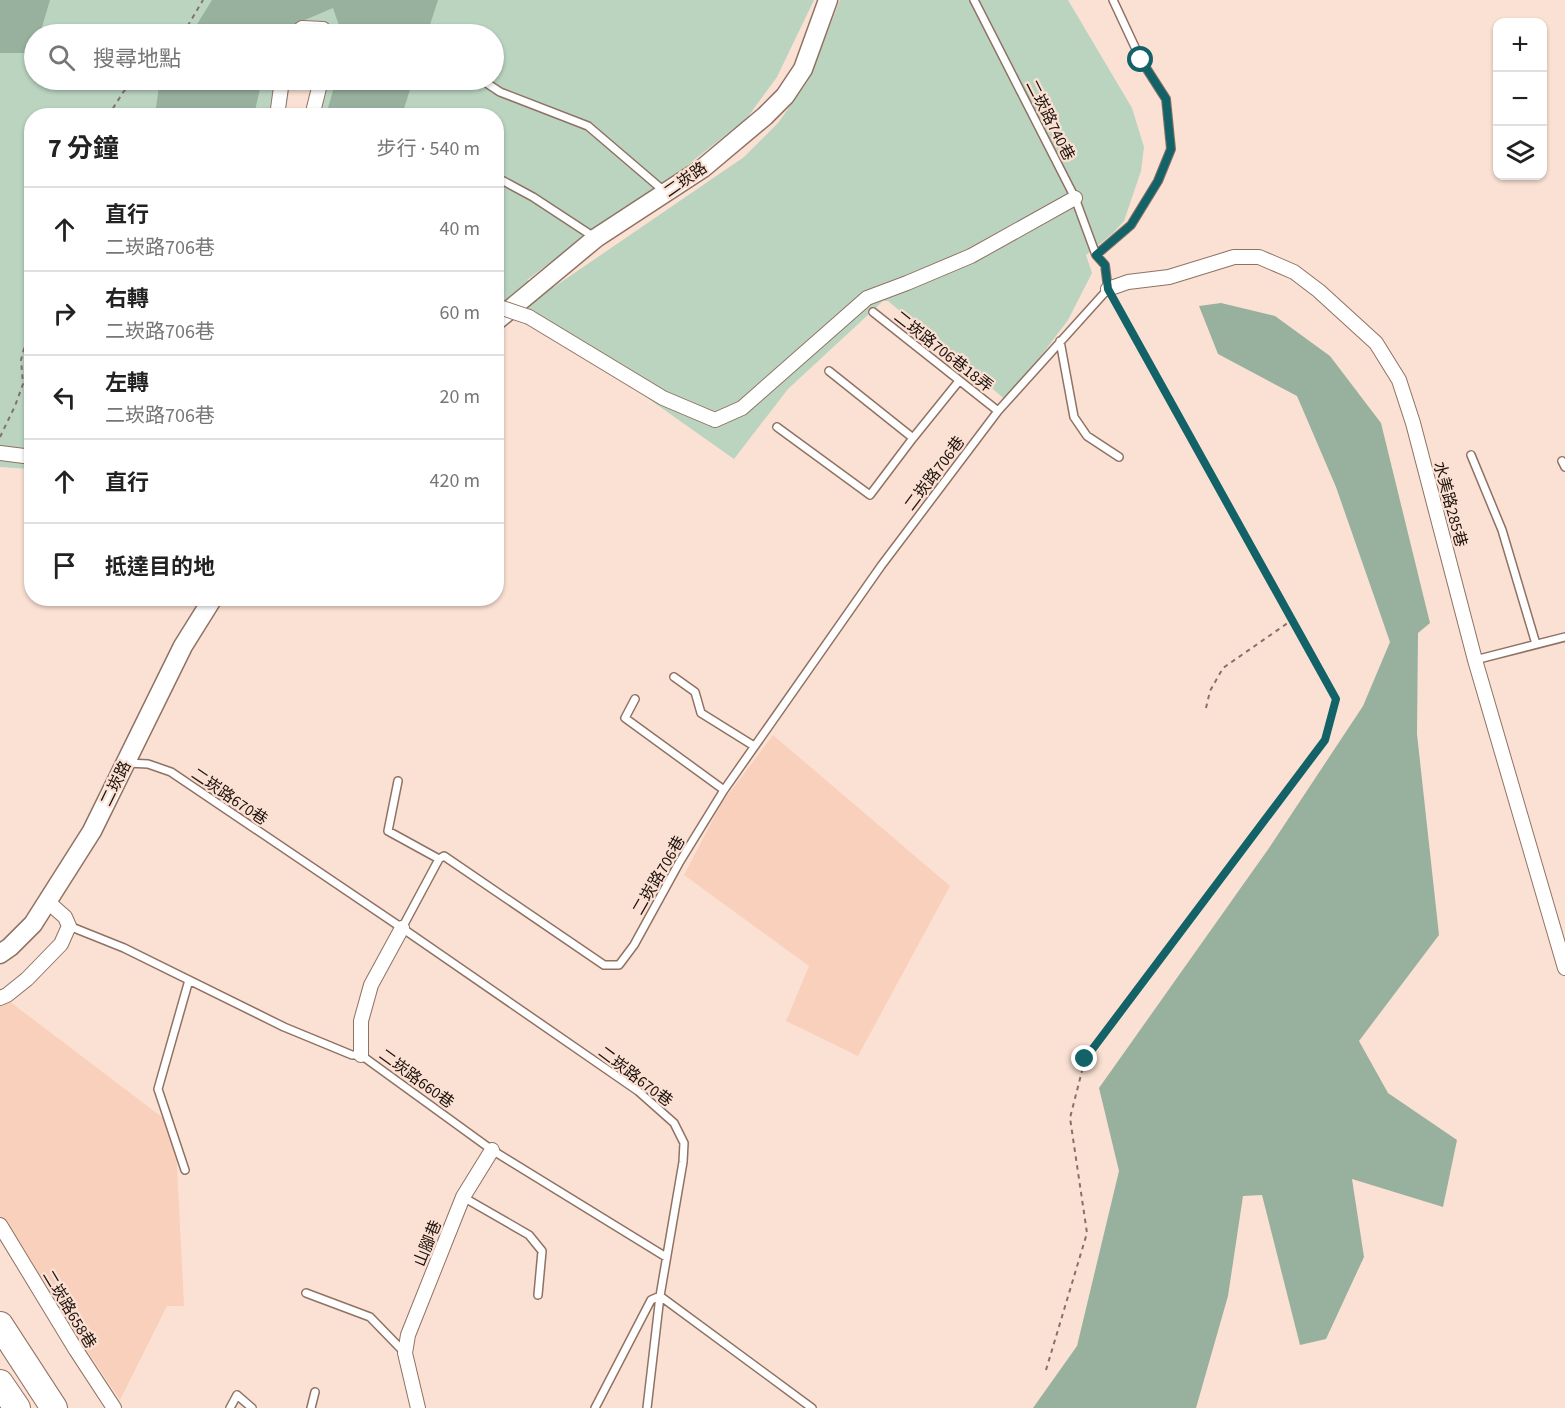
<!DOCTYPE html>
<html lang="zh-TW">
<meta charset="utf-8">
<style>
body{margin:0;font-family:"Source Sans 3","Noto Sans TC",sans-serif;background:#f2f2f2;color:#222}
.controls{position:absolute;right:18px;top:18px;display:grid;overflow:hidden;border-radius:12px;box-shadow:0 2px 4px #0004}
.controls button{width:54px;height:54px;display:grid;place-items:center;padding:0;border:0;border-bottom:2px solid #e0e0e0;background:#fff;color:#222;font:30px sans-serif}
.stop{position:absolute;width:18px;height:18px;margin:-14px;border:4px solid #126268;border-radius:50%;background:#fff}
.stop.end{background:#126268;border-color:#fff;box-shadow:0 2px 6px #0008}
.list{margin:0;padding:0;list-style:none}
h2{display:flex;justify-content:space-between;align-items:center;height:78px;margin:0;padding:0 24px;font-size:26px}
h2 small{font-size:20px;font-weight:400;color:#767676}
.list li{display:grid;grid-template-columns:39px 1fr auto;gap:18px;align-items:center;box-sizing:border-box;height:84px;padding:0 24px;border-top:2px solid #e0e0e0}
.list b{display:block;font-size:22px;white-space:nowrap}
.list p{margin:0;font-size:20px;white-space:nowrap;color:#767676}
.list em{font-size:20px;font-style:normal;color:#767676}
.icon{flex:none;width:33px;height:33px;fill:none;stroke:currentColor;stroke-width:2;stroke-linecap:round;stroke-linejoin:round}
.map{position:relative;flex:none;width:1565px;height:1408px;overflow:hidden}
.search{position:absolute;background:#fff;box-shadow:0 2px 4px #0004;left:24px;top:24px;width:480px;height:66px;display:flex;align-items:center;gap:15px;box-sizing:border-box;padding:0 21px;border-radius:33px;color:#767676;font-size:22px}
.panel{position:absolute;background:#fff;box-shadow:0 2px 4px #0004;left:24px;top:108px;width:480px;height:498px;border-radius:24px}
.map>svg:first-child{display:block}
.built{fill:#f9d0bc}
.green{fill:#bad4c0}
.forest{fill:#97b19e}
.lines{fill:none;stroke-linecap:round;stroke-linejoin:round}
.service-casing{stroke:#8f7263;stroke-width:10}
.minor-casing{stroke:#8f7263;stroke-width:16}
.tertiary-casing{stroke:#8f7263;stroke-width:21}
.motorway-casing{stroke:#8f7263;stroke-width:28}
.path{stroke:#847269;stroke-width:2;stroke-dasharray:4.5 4.5;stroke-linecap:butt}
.service{stroke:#fff;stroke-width:7}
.minor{stroke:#fff;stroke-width:14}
.tertiary{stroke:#fff;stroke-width:18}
.motorway{stroke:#fff;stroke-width:26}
.minor-bridge-casing{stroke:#8f7263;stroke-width:16;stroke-linecap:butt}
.minor-bridge{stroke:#fff;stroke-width:14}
.route{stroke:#126268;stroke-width:8}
.labels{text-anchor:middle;stroke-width:4.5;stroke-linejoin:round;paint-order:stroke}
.street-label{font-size:16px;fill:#1c110c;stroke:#fbe1d3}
</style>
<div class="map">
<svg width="1565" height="1408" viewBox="0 0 1565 1408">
<rect width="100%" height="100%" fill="#fbe1d3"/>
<path class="built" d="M 773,735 L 950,886 L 858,1056 L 786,1021 L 809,966 L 684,875 L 721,804 Z
M 5,998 L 175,1127 L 184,1306 L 167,1306 L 120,1400 L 0,1221 L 0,1000 Z"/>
<path class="green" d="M 0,0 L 814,0 L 777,77 L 747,118 L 665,183 L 613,215 L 527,280 L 554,287 L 744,157 L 778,123 L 808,81 L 840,0 L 1068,0 L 1132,108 L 1144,147 L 1141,171 L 1124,221 L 1112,234 L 1086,255 L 1092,273 L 1068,320 L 1007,401 L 888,301 L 883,301 L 788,389 L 734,459 L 639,392 L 517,318 L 497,309 L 496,116 L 306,115 L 315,80 L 494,80 L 494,34 L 34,34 L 34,80 L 291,80 L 285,115 L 32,116 L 31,469 L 0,467 Z"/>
<path class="forest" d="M 0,0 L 50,0 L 40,34 L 34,34 L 34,53 L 0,53 Z
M 212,0 L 438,0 L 427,34 L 342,34 L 333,8 L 272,34 L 191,34 Z
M 163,80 L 262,80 L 254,115 L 155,115 L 159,86 Z
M 336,80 L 413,80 L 402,115 L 326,115 Z
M 1221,303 L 1275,316 L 1330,356 L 1381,423 L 1430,623 L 1418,633 L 1417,734 L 1439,935 L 1359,1041 L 1388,1093 L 1457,1140 L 1443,1207 L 1352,1179 L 1364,1257 L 1326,1339 L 1300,1345 L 1262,1195 L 1243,1196 L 1228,1296 L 1196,1408 L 1033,1408 L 1077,1346 L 1119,1171 L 1099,1088 L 1269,848 L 1363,706 L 1390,642 L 1336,487 L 1297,396 L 1218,354 L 1199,306 Z"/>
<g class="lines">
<defs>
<path id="service" d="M 482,80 L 500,92 L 588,126 L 664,191
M 496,177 L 533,197 L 594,237
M 1096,255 L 1131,225 L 1158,181 L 1171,149 L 1166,99 L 1141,60 L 1113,0
M 873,312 L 998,411
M 1060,341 L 1074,417 L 1087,436 L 1119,457
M 829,371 L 913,438
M 777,427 L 870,495 L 913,438 L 959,381
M 1471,455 L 1502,530 L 1536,644
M 1562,461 L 1565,467
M 1475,660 L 1565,637
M 674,677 L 695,692 L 701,713 L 754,746
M 635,699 L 625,718 L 724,790
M 127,763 L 148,764 L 171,772 L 402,928 L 638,1091 L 674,1123 L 684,1143 L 683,1162 L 660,1296 L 647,1408
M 398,781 L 388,831 L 439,859
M 69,926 L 124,948 L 284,1027 L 352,1055 L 361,1055 L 492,1150 L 666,1257
M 402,928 L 439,859 L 444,856 L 604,965 L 619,965 L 634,945 L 679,863 L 724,790 L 881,566 L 998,411 L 1108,289 L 1105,265 L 1096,255 L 1075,198 L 974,0
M 185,1170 L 158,1089 L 189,980
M 463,1197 L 529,1235 L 542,1251 L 538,1295
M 306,1293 L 370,1317 L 404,1352
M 230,1408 L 237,1395 L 252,1408
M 311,1408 L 315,1392
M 595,1408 L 651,1300 L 660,1296 L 812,1408"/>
<path id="minor" d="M 295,34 L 302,28 L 323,29 L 326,34
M 277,116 L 282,80
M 312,116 L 321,80
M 1108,289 L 1128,282 L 1169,277 L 1234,257 L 1259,257 L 1294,272 L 1319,291 L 1376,343 L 1399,380 L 1413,423 L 1475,660 L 1565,968
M 529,317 L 663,398 L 715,420 L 742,408 L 867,298 L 907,283 L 971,256 L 1075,198
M 0,453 L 32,457
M 0,998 L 7,995 L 27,979 L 61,944 L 69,926 L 65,917 L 48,902
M 361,1055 L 361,1021 L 371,985 L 402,928
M 0,1225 L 76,1350 L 114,1408
M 418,1408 L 405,1353 L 408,1335 L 463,1197 L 492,1150"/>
<path id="tertiary" d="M 496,321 L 596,238 L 703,168 L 765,116 L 785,96 L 803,69 L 828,0
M 0,954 L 10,947 L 33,924 L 92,831 L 183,646 L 213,598"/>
<path id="motorway" d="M 0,1325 L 54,1408
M 0,1383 L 17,1408"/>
</defs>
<use href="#service" class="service-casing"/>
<use href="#minor" class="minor-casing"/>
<use href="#tertiary" class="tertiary-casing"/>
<use href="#motorway" class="motorway-casing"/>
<path class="path" d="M 183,34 L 203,0
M 108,116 L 124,91 L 139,80
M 0,437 L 15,406 L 23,384 L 21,360 L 27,338 L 32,329
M 1206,708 L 1210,691 L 1223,668 L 1292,620
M 1046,1370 L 1087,1233 L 1070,1118 L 1085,1059 L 1325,740 L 1336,699 L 1115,302"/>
<use href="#service" class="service"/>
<use href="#minor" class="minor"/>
<use href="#tertiary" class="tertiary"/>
<use href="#motorway" class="motorway"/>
<defs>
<path id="minor-bridge" d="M 496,306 L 529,317"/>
</defs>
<use href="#minor-bridge" class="minor-bridge-casing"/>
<use href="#minor-bridge" class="minor-bridge"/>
</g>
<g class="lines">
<path class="route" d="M 1085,1059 L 1325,740 L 1336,699 L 1108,289 L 1105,265 L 1096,255 L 1131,225 L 1158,181 L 1171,149 L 1166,99 L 1141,60"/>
</g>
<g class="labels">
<g class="street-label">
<text transform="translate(1051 120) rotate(63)" y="6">二崁路740巷</text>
<text transform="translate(685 179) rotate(-35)" y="6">二崁路</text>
<text transform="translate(944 351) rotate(38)" y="6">二崁路706巷18弄</text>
<text transform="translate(934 473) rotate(-53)" y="6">二崁路706巷</text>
<text transform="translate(1451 504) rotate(75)" y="6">水美路285巷</text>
<text transform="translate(115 783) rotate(-64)" y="6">二崁路</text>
<text transform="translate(230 796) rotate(34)" y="6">二崁路670巷</text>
<text transform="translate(658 875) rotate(-60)" y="6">二崁路706巷</text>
<text transform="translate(636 1076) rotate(37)" y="6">二崁路670巷</text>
<text transform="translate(417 1078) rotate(36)" y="6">二崁路660巷</text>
<text transform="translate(427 1243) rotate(-68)" y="6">山腳巷</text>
<text transform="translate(70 1309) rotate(59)" y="6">二崁路658巷</text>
</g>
</g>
</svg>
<div class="controls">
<button>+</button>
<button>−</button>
<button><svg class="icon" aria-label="layers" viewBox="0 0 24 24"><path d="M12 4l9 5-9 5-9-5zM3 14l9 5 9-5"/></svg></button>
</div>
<div class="stop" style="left:1141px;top:60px"></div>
<div class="stop end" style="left:1085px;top:1059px"></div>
<div class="search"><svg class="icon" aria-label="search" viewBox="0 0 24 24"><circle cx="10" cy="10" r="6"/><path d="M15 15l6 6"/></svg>搜尋地點</div>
<section class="panel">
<h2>7 分鐘<small>步行 · 540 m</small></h2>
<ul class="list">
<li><svg class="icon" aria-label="ahead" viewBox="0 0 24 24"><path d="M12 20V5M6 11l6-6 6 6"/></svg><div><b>直行</b><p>二崁路706巷</p></div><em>40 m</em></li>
<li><svg class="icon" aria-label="right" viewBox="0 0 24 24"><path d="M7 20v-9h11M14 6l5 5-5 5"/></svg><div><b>右轉</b><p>二崁路706巷</p></div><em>60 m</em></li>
<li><svg class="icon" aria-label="left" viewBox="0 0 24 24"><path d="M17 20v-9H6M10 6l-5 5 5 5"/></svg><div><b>左轉</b><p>二崁路706巷</p></div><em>20 m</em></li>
<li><svg class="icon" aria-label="ahead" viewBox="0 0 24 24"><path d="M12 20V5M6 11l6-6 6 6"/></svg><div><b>直行</b></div><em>420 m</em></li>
<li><svg class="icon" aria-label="arrive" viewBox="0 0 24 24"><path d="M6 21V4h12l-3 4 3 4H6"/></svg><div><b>抵達目的地</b></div></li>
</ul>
</section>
</div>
